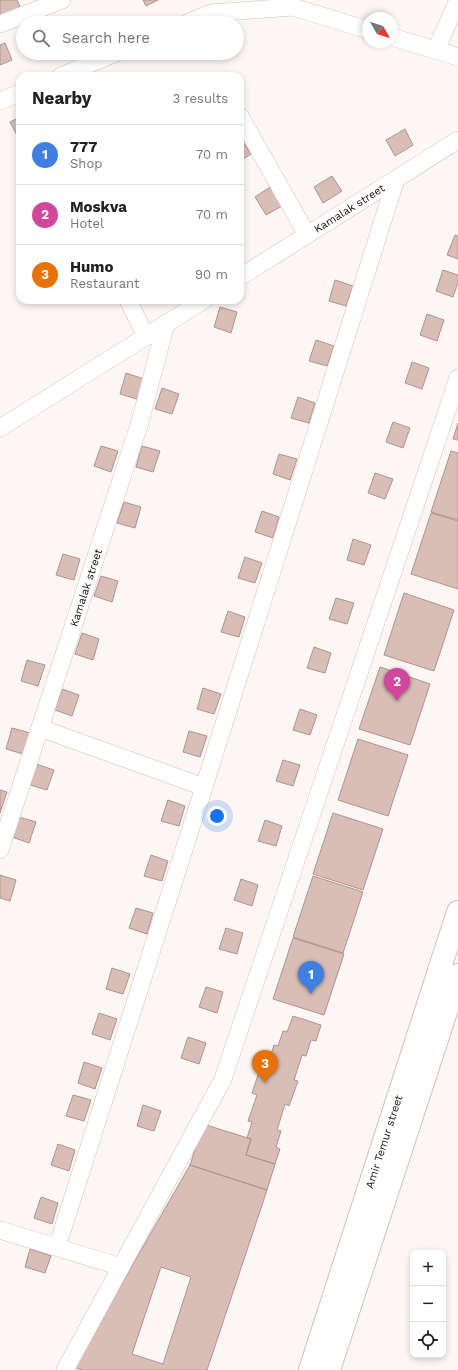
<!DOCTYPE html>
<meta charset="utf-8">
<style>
body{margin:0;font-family:"Work Sans",sans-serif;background:#f2f2f2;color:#222}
.controls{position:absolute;right:12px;bottom:12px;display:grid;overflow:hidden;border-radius:8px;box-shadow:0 2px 6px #0003}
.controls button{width:36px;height:36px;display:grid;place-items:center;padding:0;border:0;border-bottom:1px solid #e0e0e0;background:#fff;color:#222;font:20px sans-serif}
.compass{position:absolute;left:362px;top:12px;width:36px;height:36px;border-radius:50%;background:#fff;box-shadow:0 2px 6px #0003;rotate:129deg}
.you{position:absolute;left:217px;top:816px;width:14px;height:14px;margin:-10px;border:3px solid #fff;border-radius:50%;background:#1a73e8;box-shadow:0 0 0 6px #1a73e833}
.badge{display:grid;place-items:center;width:26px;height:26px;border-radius:50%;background:#b45309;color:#fff;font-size:13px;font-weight:700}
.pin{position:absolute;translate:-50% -33px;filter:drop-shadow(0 1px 2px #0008)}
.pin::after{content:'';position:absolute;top:21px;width:14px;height:12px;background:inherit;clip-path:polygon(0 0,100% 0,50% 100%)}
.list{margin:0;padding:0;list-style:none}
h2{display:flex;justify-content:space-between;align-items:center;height:52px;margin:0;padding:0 16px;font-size:17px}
h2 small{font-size:13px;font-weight:400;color:#767676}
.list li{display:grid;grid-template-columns:26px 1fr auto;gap:12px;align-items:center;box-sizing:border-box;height:60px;padding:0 16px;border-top:1px solid #e0e0e0}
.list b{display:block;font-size:15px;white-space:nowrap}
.list p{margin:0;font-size:13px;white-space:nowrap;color:#767676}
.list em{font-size:13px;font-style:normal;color:#767676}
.icon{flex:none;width:22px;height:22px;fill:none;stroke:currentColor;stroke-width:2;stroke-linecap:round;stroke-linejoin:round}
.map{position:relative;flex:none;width:458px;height:1370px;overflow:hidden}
.search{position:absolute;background:#fff;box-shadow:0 2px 6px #0003;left:16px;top:16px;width:228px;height:44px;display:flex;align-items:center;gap:10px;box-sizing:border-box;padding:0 14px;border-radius:22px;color:#767676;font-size:15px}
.panel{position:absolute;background:#fff;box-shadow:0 2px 6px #0003;left:16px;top:72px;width:228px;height:232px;border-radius:12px}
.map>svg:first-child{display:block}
.building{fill:#d9beb7;stroke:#ae948d;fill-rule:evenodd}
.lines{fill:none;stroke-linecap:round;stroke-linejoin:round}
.minor-casing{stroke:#d9beb7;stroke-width:18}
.tertiary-casing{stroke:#d9beb7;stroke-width:24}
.minor{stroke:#fff;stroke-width:17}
.tertiary{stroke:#fff;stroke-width:22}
.labels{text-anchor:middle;stroke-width:4;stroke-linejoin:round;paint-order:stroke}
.street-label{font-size:11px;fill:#170e0b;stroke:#fff}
</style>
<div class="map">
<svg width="458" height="1370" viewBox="0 0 458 1370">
<rect width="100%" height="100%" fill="#fcf6f5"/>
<path class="building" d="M 0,0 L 17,0 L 21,9 L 0,17 Z
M 143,0 L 158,0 L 146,6 Z
M 5,43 L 12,60 L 0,65 L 0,45 Z
M 20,117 L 20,141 L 10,122 Z
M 405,129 L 413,145 L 395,156 L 386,140 Z
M 240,137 L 251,154 L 240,161 Z
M 332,176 L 342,191 L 323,203 L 314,187 Z
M 270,187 L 282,206 L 266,215 L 255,197 Z
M 455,235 L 458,236 L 458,259 L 447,255 Z
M 443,270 L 458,275 L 458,283 L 453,297 L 436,291 Z
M 335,280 L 353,286 L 346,306 L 329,301 Z
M 220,307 L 237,312 L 231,333 L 214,327 Z
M 427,314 L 444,320 L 437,341 L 420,335 Z
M 316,340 L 334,346 L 327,366 L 309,361 Z
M 412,362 L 429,368 L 422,389 L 405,383 Z
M 126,373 L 144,379 L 137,399 L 120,394 Z
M 162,388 L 179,394 L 172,414 L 155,409 Z
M 298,397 L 315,403 L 309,423 L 291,418 Z
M 393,422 L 410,428 L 403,448 L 386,442 Z
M 458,423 L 458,440 L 453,439 Z
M 101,446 L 118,451 L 111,472 L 94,466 Z
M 142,446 L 160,451 L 153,472 L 136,467 Z
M 451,451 L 458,453 L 458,520 L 431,512 Z
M 279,454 L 297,459 L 290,480 L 273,474 Z
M 375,473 L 393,479 L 385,499 L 368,493 Z
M 124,502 L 141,507 L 135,528 L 117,523 Z
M 262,511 L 279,517 L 273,538 L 255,532 Z
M 431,513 L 458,521 L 458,589 L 411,574 Z
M 353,539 L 371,545 L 364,565 L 347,560 Z
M 63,554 L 80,559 L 74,580 L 56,575 Z
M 245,557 L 262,563 L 255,583 L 238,578 Z
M 101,576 L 118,581 L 112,602 L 94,596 Z
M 404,593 L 454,610 L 434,671 L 384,655 Z
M 336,598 L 354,603 L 347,624 L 329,619 Z
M 228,611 L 245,617 L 239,637 L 221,632 Z
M 82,633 L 99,639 L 93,660 L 75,654 Z
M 314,647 L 331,653 L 325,673 L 307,668 Z
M 27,660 L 45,665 L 38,686 L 21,681 Z
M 380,667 L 430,684 L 410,745 L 359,729 Z
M 203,688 L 221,694 L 214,714 L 197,709 Z
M 62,689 L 79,695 L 72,716 L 55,710 Z
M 300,709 L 317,715 L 310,735 L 293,730 Z
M 12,728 L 30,733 L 23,754 L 6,749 Z
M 189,731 L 207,736 L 200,757 L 183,752 Z
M 358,739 L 408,755 L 388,816 L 338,800 Z
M 283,760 L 300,765 L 293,786 L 276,781 Z
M 36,764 L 54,770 L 47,790 L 30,785 Z
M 0,790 L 7,792 L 0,813 Z
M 168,800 L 185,806 L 179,826 L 161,821 Z
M 333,813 L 383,829 L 363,890 L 313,874 Z
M 19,817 L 36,822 L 29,843 L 12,837 Z
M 265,820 L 282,826 L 276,846 L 258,841 Z
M 151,855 L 168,861 L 162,881 L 144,876 Z
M 0,875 L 16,880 L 10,901 L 0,898 Z
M 313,876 L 363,892 L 343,953 L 293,937 Z
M 241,879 L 258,885 L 252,906 L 234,900 Z
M 136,908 L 153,913 L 147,934 L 129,928 Z
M 226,928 L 243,933 L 237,954 L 219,949 Z
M 293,938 L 344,954 L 324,1015 L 273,999 Z
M 112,968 L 130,974 L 123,994 L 106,989 Z
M 206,987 L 223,992 L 217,1013 L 199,1007 Z
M 99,1013 L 117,1019 L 110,1040 L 92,1034 Z
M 293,1016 L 321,1025 L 316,1041 L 311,1040 L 306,1056 L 302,1055 L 294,1080 L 298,1081 L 289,1106 L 285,1104 L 277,1130 L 281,1131 L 276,1147 L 280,1149 L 275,1164 L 246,1155 L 251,1139 L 247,1138 L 252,1122 L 248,1121 L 257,1095 L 252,1093 L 260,1069 L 266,1070 L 274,1045 L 278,1046 L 283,1031 L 287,1032 Z
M 188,1037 L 206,1043 L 199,1064 L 181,1058 Z
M 84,1062 L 102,1068 L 95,1089 L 78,1083 Z
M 73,1095 L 91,1100 L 84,1121 L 66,1116 Z
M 143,1105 L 161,1111 L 154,1131 L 137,1126 Z
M 203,1124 L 251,1139 L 246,1155 L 275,1164 L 267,1190 L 190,1165 Z
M 58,1144 L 75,1150 L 69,1171 L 51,1165 Z
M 190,1165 L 267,1190 L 207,1370 L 82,1370 L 74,1367 ZM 161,1267 L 191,1277 L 163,1364 L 132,1354 Z
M 41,1197 L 58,1203 L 52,1224 L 34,1218 Z
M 30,1249 L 51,1256 L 45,1273 L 25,1267 Z"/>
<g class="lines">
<defs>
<g id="minor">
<path d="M 187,23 L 211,13 L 293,7 L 368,30"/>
<path d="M 0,24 L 62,0"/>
<path d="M 392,37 L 458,57"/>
<path d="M 436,50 L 458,0"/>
<path d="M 61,76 L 116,53"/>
<path d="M 0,101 L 20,93"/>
<path d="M 240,116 L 307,235"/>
<path id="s1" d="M 240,277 L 458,140"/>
<path d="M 128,300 L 146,337"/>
<path d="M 0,428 L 204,300"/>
<path d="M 40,728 L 204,787"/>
<path id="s2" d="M 0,850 L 140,422 L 166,323"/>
<path d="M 0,1230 L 121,1267"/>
<path d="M 57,1247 L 204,787 L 396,179"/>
<path d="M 65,1370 L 223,1079 L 458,378"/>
</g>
<g id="tertiary">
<path id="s3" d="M 310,1370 L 458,912"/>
<path d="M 329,1370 L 458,975"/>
</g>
</defs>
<use href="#minor" class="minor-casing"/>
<use href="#tertiary" class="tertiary-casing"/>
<use href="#minor" class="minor"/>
<use href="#tertiary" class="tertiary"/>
</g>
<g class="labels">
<g class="street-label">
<text dy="4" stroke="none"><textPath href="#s1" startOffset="129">Kamalak street</textPath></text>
<text dy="4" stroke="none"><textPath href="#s2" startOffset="276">Kamalak street</textPath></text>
<text dy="4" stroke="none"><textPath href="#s3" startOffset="240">Amir Temur street</textPath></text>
</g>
</g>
</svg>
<div class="controls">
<button>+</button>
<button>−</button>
<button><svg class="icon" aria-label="locate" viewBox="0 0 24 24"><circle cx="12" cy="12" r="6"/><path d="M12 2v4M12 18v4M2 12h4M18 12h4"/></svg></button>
</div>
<svg class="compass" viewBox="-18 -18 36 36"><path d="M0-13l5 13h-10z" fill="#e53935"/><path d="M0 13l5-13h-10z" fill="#767676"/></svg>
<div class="you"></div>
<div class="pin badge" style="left:311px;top:994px;background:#3f7fe0">1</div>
<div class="pin badge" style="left:397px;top:701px;background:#d1479c">2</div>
<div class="pin badge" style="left:265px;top:1083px;background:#e8710a">3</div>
<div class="search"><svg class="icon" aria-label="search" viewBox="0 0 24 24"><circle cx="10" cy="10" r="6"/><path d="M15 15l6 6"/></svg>Search here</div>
<section class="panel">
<h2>Nearby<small>3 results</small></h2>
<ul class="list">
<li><span class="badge" style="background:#3f7fe0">1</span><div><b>777</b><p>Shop</p></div><em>70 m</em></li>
<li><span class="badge" style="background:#d1479c">2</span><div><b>Moskva</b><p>Hotel</p></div><em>70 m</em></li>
<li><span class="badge" style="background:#e8710a">3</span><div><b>Humo</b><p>Restaurant</p></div><em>90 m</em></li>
</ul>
</section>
</div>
